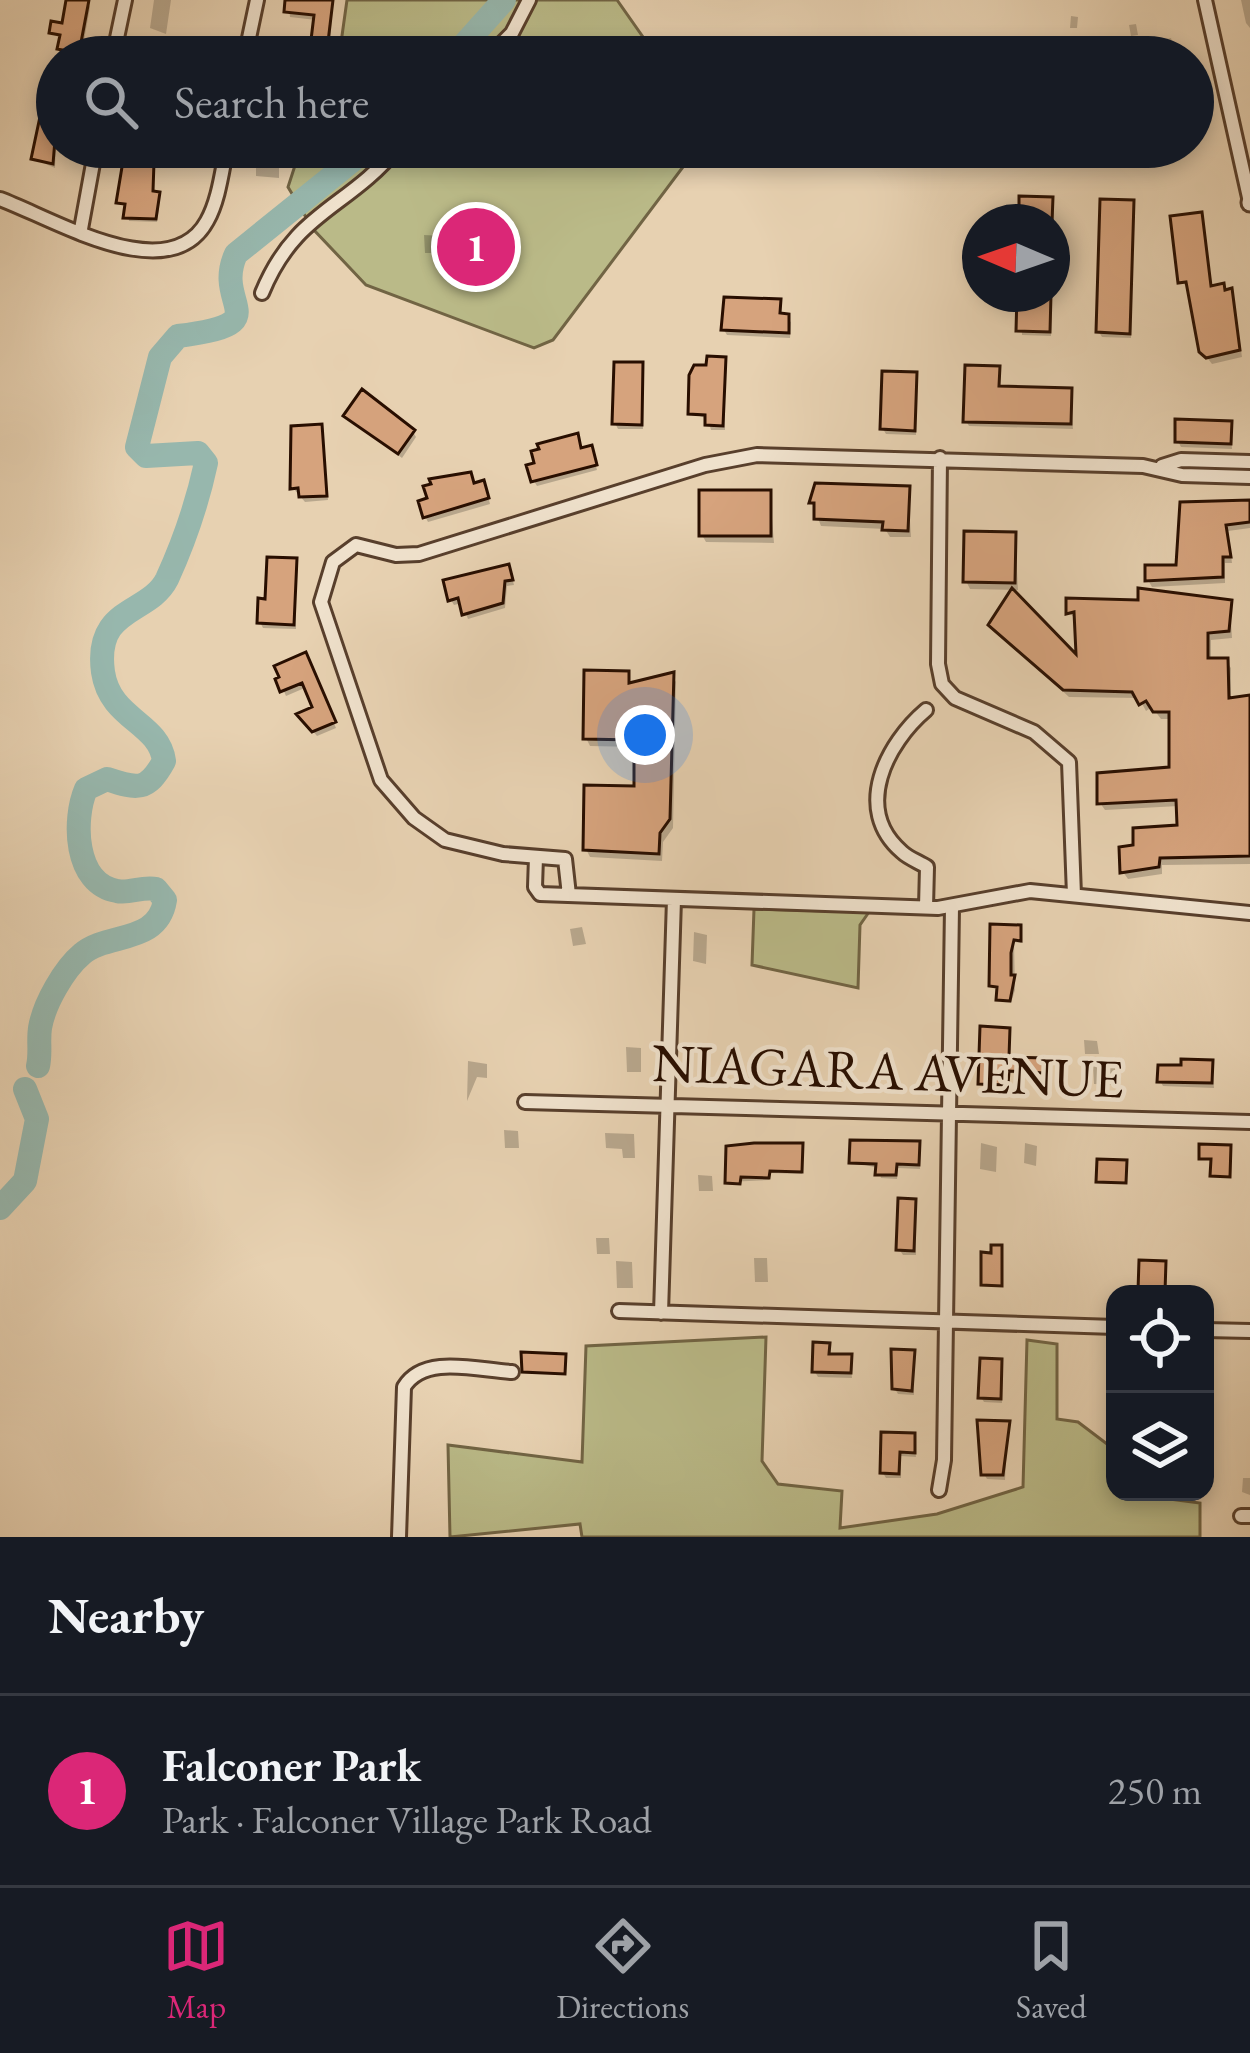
<!DOCTYPE html>
<meta charset="utf-8">
<style>
body{margin:0;font-family:"EB Garamond",serif;background:#242831;color:#f1f3f6}
.controls{position:absolute;right:36px;bottom:36px;display:grid;overflow:hidden;border-radius:24px;box-shadow:0 6px 18px #0003}
.controls button{width:108px;height:108px;display:grid;place-items:center;padding:0;border:0;border-bottom:3px solid #363941;background:#171b24;color:#f1f3f6;font:60px sans-serif}
.compass{position:absolute;left:962px;top:204px;width:108px;height:108px;border-radius:50%;background:#171b24;box-shadow:0 6px 18px #0003;rotate:272deg}
.you{position:absolute;left:645px;top:735px;width:42px;height:42px;margin:-30px;border:9px solid #fff;border-radius:50%;background:#1a73e8;box-shadow:0 0 0 18px #1a73e833}
.badge{display:grid;place-items:center;width:78px;height:78px;border-radius:50%;background:#db2777;color:#fff;font-size:39px;font-weight:700}
.pin{position:absolute;translate:-50% -50%;border:6px solid #fff;box-shadow:0 3px 12px #0006}
.list{margin:0;padding:0;list-style:none}
h2{display:flex;justify-content:space-between;align-items:center;height:156px;margin:0;padding:0 48px;font-size:51px}
h2 small{font-size:39px;font-weight:400;color:#9ea1a6}
.list li{display:grid;grid-template-columns:78px 1fr auto;gap:36px;align-items:center;box-sizing:border-box;height:192px;padding:0 48px;border-top:3px solid #363941}
.list b{display:block;font-size:45px;white-space:nowrap}
.list p{margin:0;font-size:39px;white-space:nowrap;color:#9ea1a6}
.list em{font-size:39px;font-style:normal;color:#9ea1a6}
.icon{flex:none;width:66px;height:66px;fill:none;stroke:currentColor;stroke-width:2;stroke-linecap:round;stroke-linejoin:round}
.map{position:relative;flex:none;width:1250px;height:1537px;overflow:hidden}
.search{position:absolute;background:#171b24;box-shadow:0 6px 18px #0003;left:36px;right:36px;top:36px;height:132px;display:flex;align-items:center;gap:30px;box-sizing:border-box;padding:0 42px;border-radius:66px;color:#9ea1a6;font-size:45px}
.sheet{height:348px;background:#171b24}
nav{display:flex;justify-content:space-around;align-items:center;box-sizing:border-box;height:168px;border-top:3px solid #363941;background:#171b24;font-size:33px;color:#9ea1a6}
nav a{display:grid;justify-items:center;gap:6px}
nav .on{color:#db2777}
.map>svg:first-child{display:block}
.green{fill:#baba88;stroke:#716444;stroke-width:3}
.shadow{fill:#0003}
.lines{fill:none;stroke-linecap:round;stroke-linejoin:round}
.river{stroke:#97b7ad;stroke-width:24}
.building{fill:#d6a37d;stroke:#280e00;stroke-width:3}
.minor-casing{stroke:#583f2c;stroke-width:18}
.tertiary-casing{stroke:#583f2c;stroke-width:21}
.minor{stroke:#efe1cc;stroke-width:12}
.tertiary{stroke:#efe1cc;stroke-width:15}
.labels{text-anchor:middle;stroke-width:9;stroke-linejoin:round;paint-order:stroke}
.street-label{font-size:54px;fill:#280e00;stroke:#efe1cc}
</style>
<div class="map">
<svg width="1250" height="1537" viewBox="0 0 1250 1537">
<rect width="100%" height="100%" fill="#e7d1b1"/>
<filter id="stains"><feTurbulence type="fractalNoise" baseFrequency=".00167" numOctaves="4"/><feColorMatrix values="0 0 0 0 .2 0 0 0 0 .09 0 0 0 0 .02 0 0 0 .5 -.17"/></filter>
<radialGradient id="worn" r=".72"><stop offset=".6" stop-color="#630" stop-opacity="0"/><stop offset="1" stop-color="#630" stop-opacity=".3"/></radialGradient>
<path class="green" d="M 347,0 L 617,0 L 657,57 L 339,57 Z
M 301,147 L 698,147 L 553,340 L 534,348 L 366,285 L 313,229 L 288,187 Z
M 754,909 L 869,912 L 860,925 L 858,988 L 752,965 Z
M 766,1337 L 762,1461 L 778,1484 L 842,1491 L 840,1528 L 937,1514 L 1023,1487 L 1027,1340 L 1057,1344 L 1057,1419 L 1078,1422 L 1115,1450 L 1115,1492 L 1200,1503 L 1200,1537 L 582,1537 L 580,1524 L 450,1537 L 448,1445 L 582,1462 L 586,1346 Z"/>
<path class="shadow" d="M 69,0 L 87,1 L 90,7 L 81,57 L 64,54 L 62,39 L 52,33 L 64,27 Z
M 154,0 L 171,0 L 166,34 L 150,28 Z
M 288,0 L 333,0 L 330,46 L 314,40 L 316,20 L 290,17 Z
M 1241,0 L 1250,0 L 1250,28 L 1246,23 Z
M 1071,16 L 1078,17 L 1077,28 L 1070,28 Z
M 1136,24 L 1138,35 L 1131,36 L 1129,25 Z
M 1171,38 L 1176,57 L 1163,57 L 1159,41 Z
M 546,49 L 550,57 L 528,57 Z
M 43,116 L 57,119 L 55,168 L 34,159 Z
M 553,147 L 572,147 L 565,159 Z
M 256,155 L 279,157 L 279,178 L 256,176 Z
M 152,165 L 154,194 L 160,199 L 157,222 L 129,221 L 127,208 L 119,203 Z
M 1051,200 L 1054,205 L 1051,336 L 1022,335 L 1020,294 L 1052,294 L 1052,222 L 1022,222 Z
M 1132,203 L 1131,338 L 1102,337 L 1099,332 Z
M 1200,215 L 1213,289 L 1230,292 L 1234,298 L 1242,357 L 1212,364 L 1202,351 L 1190,288 L 1181,282 Z
M 424,235 L 446,236 L 448,253 L 425,253 Z
M 779,302 L 782,316 L 791,322 L 790,338 L 727,335 L 724,330 Z
M 724,360 L 725,430 L 711,430 L 708,419 L 691,413 Z
M 641,365 L 643,429 L 618,429 L 615,423 Z
M 998,369 L 1000,389 L 1070,391 L 1073,429 L 969,426 L 966,421 Z
M 915,375 L 916,435 L 886,434 L 883,429 Z
M 347,416 L 413,432 L 416,437 L 402,458 Z
M 1230,423 L 1232,449 L 1181,447 L 1178,441 Z
M 320,427 L 328,500 L 305,502 L 293,488 Z
M 582,451 L 593,454 L 597,470 L 537,486 L 534,481 Z
M 474,486 L 486,489 L 490,504 L 428,522 L 425,516 Z
M 908,489 L 911,537 L 890,537 L 885,529 L 821,526 L 812,503 Z
M 770,494 L 774,543 L 706,542 L 702,535 Z
M 1250,503 L 1250,528 L 1228,531 L 1232,563 L 1225,563 L 1225,583 L 1152,587 L 1148,580 L 1179,568 Z
M 1015,535 L 1018,590 L 970,589 L 966,581 Z
M 295,561 L 296,629 L 263,628 L 260,622 Z
M 511,573 L 514,585 L 507,586 L 505,608 L 468,619 L 462,603 L 454,605 L 451,600 Z
M 1069,601 L 1230,602 L 1232,638 L 1211,640 L 1211,661 L 1226,661 L 1231,668 L 1231,700 L 1250,698 L 1250,864 L 1162,865 L 1162,874 L 1128,879 L 1123,872 L 1180,828 L 1179,806 L 1105,810 L 1100,803 L 1172,770 L 1172,719 L 1161,719 L 1152,707 L 1146,711 L 1139,698 L 1069,697 L 991,625 L 1080,662 L 1078,620 L 1069,613 Z
M 307,661 L 336,728 L 317,736 L 300,716 L 316,709 L 307,687 L 286,696 L 279,680 Z
M 627,674 L 632,686 L 672,675 L 676,682 L 673,828 L 663,842 L 662,861 L 590,857 L 586,849 L 636,789 L 637,747 L 590,746 L 586,738 Z
M 582,927 L 586,944 L 573,946 L 570,929 Z
M 1020,928 L 1021,943 L 1014,942 L 1015,990 L 1011,1003 L 1001,1002 L 1000,989 L 992,986 Z
M 694,932 L 707,935 L 706,964 L 693,961 Z
M 1009,1030 L 1009,1060 L 1045,1064 L 1044,1075 L 1009,1073 L 1008,1087 L 983,1086 Z
M 1084,1040 L 1097,1041 L 1099,1054 L 1085,1054 Z
M 626,1047 L 641,1048 L 641,1072 L 627,1072 Z
M 468,1061 L 487,1064 L 487,1078 L 477,1077 L 467,1101 Z
M 1212,1063 L 1214,1088 L 1163,1086 L 1160,1081 Z
M 1093,1065 L 1115,1066 L 1116,1085 L 1094,1084 Z
M 504,1130 L 518,1131 L 519,1148 L 505,1148 Z
M 605,1133 L 634,1134 L 635,1158 L 623,1158 L 622,1149 L 606,1148 Z
M 981,1143 L 997,1147 L 996,1172 L 980,1169 Z
M 1025,1143 L 1037,1146 L 1036,1166 L 1024,1163 Z
M 918,1144 L 920,1169 L 898,1168 L 897,1179 L 881,1178 L 878,1168 L 852,1162 Z
M 802,1146 L 802,1174 L 770,1173 L 769,1180 L 728,1182 Z
M 698,1175 L 712,1176 L 713,1191 L 699,1191 Z
M 915,1202 L 916,1255 L 903,1255 L 899,1249 Z
M 596,1238 L 609,1238 L 610,1254 L 597,1254 Z
M 754,1258 L 767,1258 L 768,1282 L 755,1282 Z
M 616,1261 L 632,1262 L 633,1288 L 617,1288 Z
M 828,1346 L 831,1357 L 850,1357 L 852,1378 L 818,1377 L 815,1372 Z
M 913,1353 L 914,1395 L 898,1394 L 895,1389 Z
M 1000,1362 L 1002,1403 L 984,1402 L 981,1397 Z
M 1008,1424 L 1005,1480 L 987,1479 L 984,1474 Z
M 913,1436 L 916,1457 L 901,1456 L 901,1478 L 886,1478 L 883,1473 Z
M 1243,1478 L 1250,1478 L 1250,1495 L 1242,1492 Z"/>
<g class="lines">
<path class="river" d="M 453,57 L 504,0
M 38,1066 C 41,1053 38,1041 40,1028 C 44,1004 64,969 82,954 C 107,932 158,945 165,900 L 156,889 C 142,886 129,894 117,891 C 74,884 73,819 86,789 L 107,779 C 137,789 147,792 164,761 C 159,722 110,720 103,672 C 94,606 149,615 167,579 C 183,544 198,500 206,463 L 198,453 L 146,456 L 137,447 L 160,357 L 178,336 C 281,323 212,306 236,254 L 369,147
M 0,1208 L 25,1181 L 37,1119 L 25,1089"/>
</g>
<path class="building" d="M 66,0 L 89,0 L 79,53 L 57,49 L 60,35 L 49,33 L 51,21 L 62,23 Z
M 285,0 L 333,0 L 328,42 L 311,40 L 314,15 L 284,12 Z
M 41,112 L 57,115 L 53,164 L 31,159 Z
M 123,161 L 154,162 L 153,191 L 160,192 L 156,219 L 123,218 L 125,204 L 116,203 Z
M 1019,196 L 1053,197 L 1052,222 L 1019,222 Z
M 1100,199 L 1134,200 L 1130,334 L 1096,332 Z
M 1202,212 L 1211,286 L 1224,283 L 1225,290 L 1232,288 L 1240,350 L 1206,358 L 1199,352 L 1186,282 L 1178,283 L 1170,216 Z
M 1017,294 L 1051,294 L 1050,332 L 1016,331 Z
M 724,297 L 781,299 L 780,313 L 789,314 L 789,333 L 721,330 Z
M 707,356 L 726,357 L 723,426 L 705,425 L 705,415 L 688,414 L 689,375 L 694,365 L 706,365 Z
M 614,362 L 643,362 L 642,425 L 612,424 Z
M 965,365 L 1000,366 L 999,386 L 1072,388 L 1071,424 L 963,422 Z
M 882,371 L 917,372 L 915,431 L 880,429 Z
M 362,389 L 415,430 L 398,454 L 343,416 Z
M 1175,419 L 1232,421 L 1231,444 L 1175,442 Z
M 322,424 L 327,496 L 299,497 L 298,488 L 290,489 L 291,426 Z
M 578,433 L 581,448 L 592,445 L 597,465 L 531,482 L 526,465 L 534,463 L 531,451 L 539,449 L 537,444 Z
M 471,472 L 474,483 L 484,480 L 489,498 L 423,518 L 418,501 L 427,498 L 423,486 L 431,484 L 429,479 Z
M 815,483 L 910,486 L 908,531 L 882,530 L 883,522 L 814,519 L 814,503 L 809,503 Z
M 699,490 L 771,490 L 771,536 L 699,536 Z
M 1250,500 L 1250,522 L 1226,525 L 1231,557 L 1223,557 L 1223,577 L 1145,581 L 1145,565 L 1176,565 L 1180,502 Z
M 964,531 L 1016,532 L 1015,583 L 963,582 Z
M 267,557 L 297,558 L 294,625 L 257,623 L 258,598 L 265,599 Z
M 509,564 L 513,580 L 505,581 L 503,603 L 462,615 L 458,598 L 448,601 L 443,580 Z
M 1012,588 L 1076,654 L 1074,612 L 1066,614 L 1066,598 L 1138,600 L 1138,588 L 1232,600 L 1229,631 L 1208,633 L 1208,658 L 1228,658 L 1229,698 L 1250,695 L 1250,856 L 1160,858 L 1159,867 L 1120,873 L 1119,847 L 1133,845 L 1133,828 L 1177,825 L 1176,800 L 1097,804 L 1097,773 L 1169,767 L 1169,712 L 1153,712 L 1146,701 L 1139,705 L 1132,692 L 1063,690 L 988,625 Z
M 306,652 L 336,722 L 312,732 L 296,714 L 312,707 L 302,683 L 280,692 L 275,679 L 279,677 L 274,666 Z
M 584,670 L 629,671 L 629,683 L 674,672 L 670,819 L 660,833 L 659,854 L 583,850 L 584,785 L 634,786 L 634,740 L 583,739 Z
M 990,924 L 1021,925 L 1021,941 L 1014,940 L 1011,953 L 1011,975 L 1015,975 L 1010,1001 L 996,1000 L 997,987 L 989,986 Z
M 980,1026 L 1010,1028 L 1009,1057 L 1045,1058 L 1044,1073 L 1009,1071 L 1008,1085 L 978,1084 Z
M 1181,1059 L 1213,1060 L 1212,1083 L 1157,1082 L 1158,1065 L 1181,1065 Z
M 850,1140 L 920,1141 L 919,1165 L 897,1164 L 896,1175 L 875,1175 L 876,1164 L 849,1163 Z
M 754,1143 L 803,1143 L 802,1172 L 770,1171 L 769,1178 L 741,1177 L 740,1184 L 725,1183 L 726,1146 Z
M 1199,1144 L 1231,1145 L 1230,1177 L 1210,1176 L 1211,1159 L 1199,1159 Z
M 1097,1159 L 1127,1160 L 1126,1183 L 1096,1182 Z
M 898,1198 L 916,1199 L 914,1251 L 896,1250 Z
M 991,1245 L 1002,1245 L 1002,1286 L 981,1285 L 981,1252 L 991,1253 Z
M 1139,1260 L 1166,1261 L 1165,1292 L 1138,1291 Z
M 813,1342 L 830,1343 L 829,1354 L 852,1354 L 851,1373 L 812,1372 Z
M 891,1349 L 915,1350 L 912,1391 L 892,1389 Z
M 521,1352 L 566,1354 L 565,1374 L 522,1372 Z
M 980,1358 L 1002,1359 L 1001,1399 L 978,1398 Z
M 977,1420 L 1010,1421 L 1003,1475 L 981,1475 Z
M 881,1432 L 915,1433 L 915,1453 L 900,1452 L 899,1474 L 880,1473 Z"/>
<g class="lines">
<defs>
<path id="minor" d="M 1205,0 L 1250,202
M 113,57 L 125,0
M 245,57 L 257,0
M 488,57 L 512,33 L 529,0
M 0,199 C 54,219 169,290 207,221 C 219,200 222,170 227,147
M 81,229 L 96,147
M 262,293 C 296,210 348,209 398,147
M 940,458 L 938,664 L 942,684 L 955,698 L 1034,732 L 1069,762 L 1074,895
M 1162,466 L 1181,460 L 1250,462
M 926,710 C 887,743 852,809 902,852 C 908,858 919,862 927,867 L 926,907
M 536,857 L 535,887 L 540,894 L 938,908 L 1030,891 L 1250,913
M 569,895 L 565,859 L 503,854 L 445,840 L 414,818 L 381,780 L 321,602 L 333,562 L 356,545 L 396,555 L 419,554 L 705,465 L 757,455 L 1143,466 L 1182,475 L 1250,477
M 525,1102 L 1250,1122
M 619,1311 L 1115,1327
M 661,1313 L 674,899
M 1205,1330 L 1250,1331
M 939,1490 L 944,1460 L 952,907
M 1241,1516 L 1250,1516
M 399,1537 L 404,1387 C 424,1354 477,1370 512,1372"/>
<path id="tertiary" d="M 1250,202 L 1250,203"/>
</defs>
<use href="#minor" class="minor-casing"/>
<use href="#tertiary" class="tertiary-casing"/>
<use href="#minor" class="minor"/>
<use href="#tertiary" class="tertiary"/>
</g>
<g class="labels">
<g class="street-label">
<text transform="translate(888 1070) rotate(2)" y="19">NIAGARA AVENUE</text>
</g>
</g>
<rect width="100%" height="100%" filter="url(#stains)"/>
<rect width="100%" height="100%" fill="url(#worn)"/>
</svg>
<div class="controls">
<button><svg class="icon" aria-label="locate" viewBox="0 0 24 24"><circle cx="12" cy="12" r="6"/><path d="M12 2v4M12 18v4M2 12h4M18 12h4"/></svg></button>
<button><svg class="icon" aria-label="layers" viewBox="0 0 24 24"><path d="M12 4l9 5-9 5-9-5zM3 14l9 5 9-5"/></svg></button>
</div>
<svg class="compass" viewBox="-18 -18 36 36"><path d="M0-13l5 13h-10z" fill="#e53935"/><path d="M0 13l5-13h-10z" fill="#9ea1a6"/></svg>
<div class="you"></div>
<div class="pin badge" style="left:476px;top:247px">1</div>
<div class="search"><svg class="icon" aria-label="search" viewBox="0 0 24 24"><circle cx="10" cy="10" r="6"/><path d="M15 15l6 6"/></svg>Search here</div>
</div>
<section class="sheet">
<h2>Nearby<small></small></h2>
<ul class="list">
<li><span class="badge">1</span><div><b>Falconer Park</b><p>Park · Falconer Village Park Road</p></div><em>250 m</em></li>
</ul>
</section>
<nav>
<a class="on"><svg class="icon" aria-label="map" viewBox="0 0 24 24"><path d="M3 6l6-2 6 2 6-2v14l-6 2-6-2-6 2zM9 4v14M15 6v14"/></svg>Map</a>
<a><svg class="icon" aria-label="directions" viewBox="0 0 24 24"><path d="M12 3l9 9-9 9-9-9zM9 14v-3h6M13 9l2 2-2 2"/></svg>Directions</a>
<a><svg class="icon" aria-label="saved" viewBox="0 0 24 24"><path d="M7 4h10v16l-5-4-5 4z"/></svg>Saved</a>
</nav>
